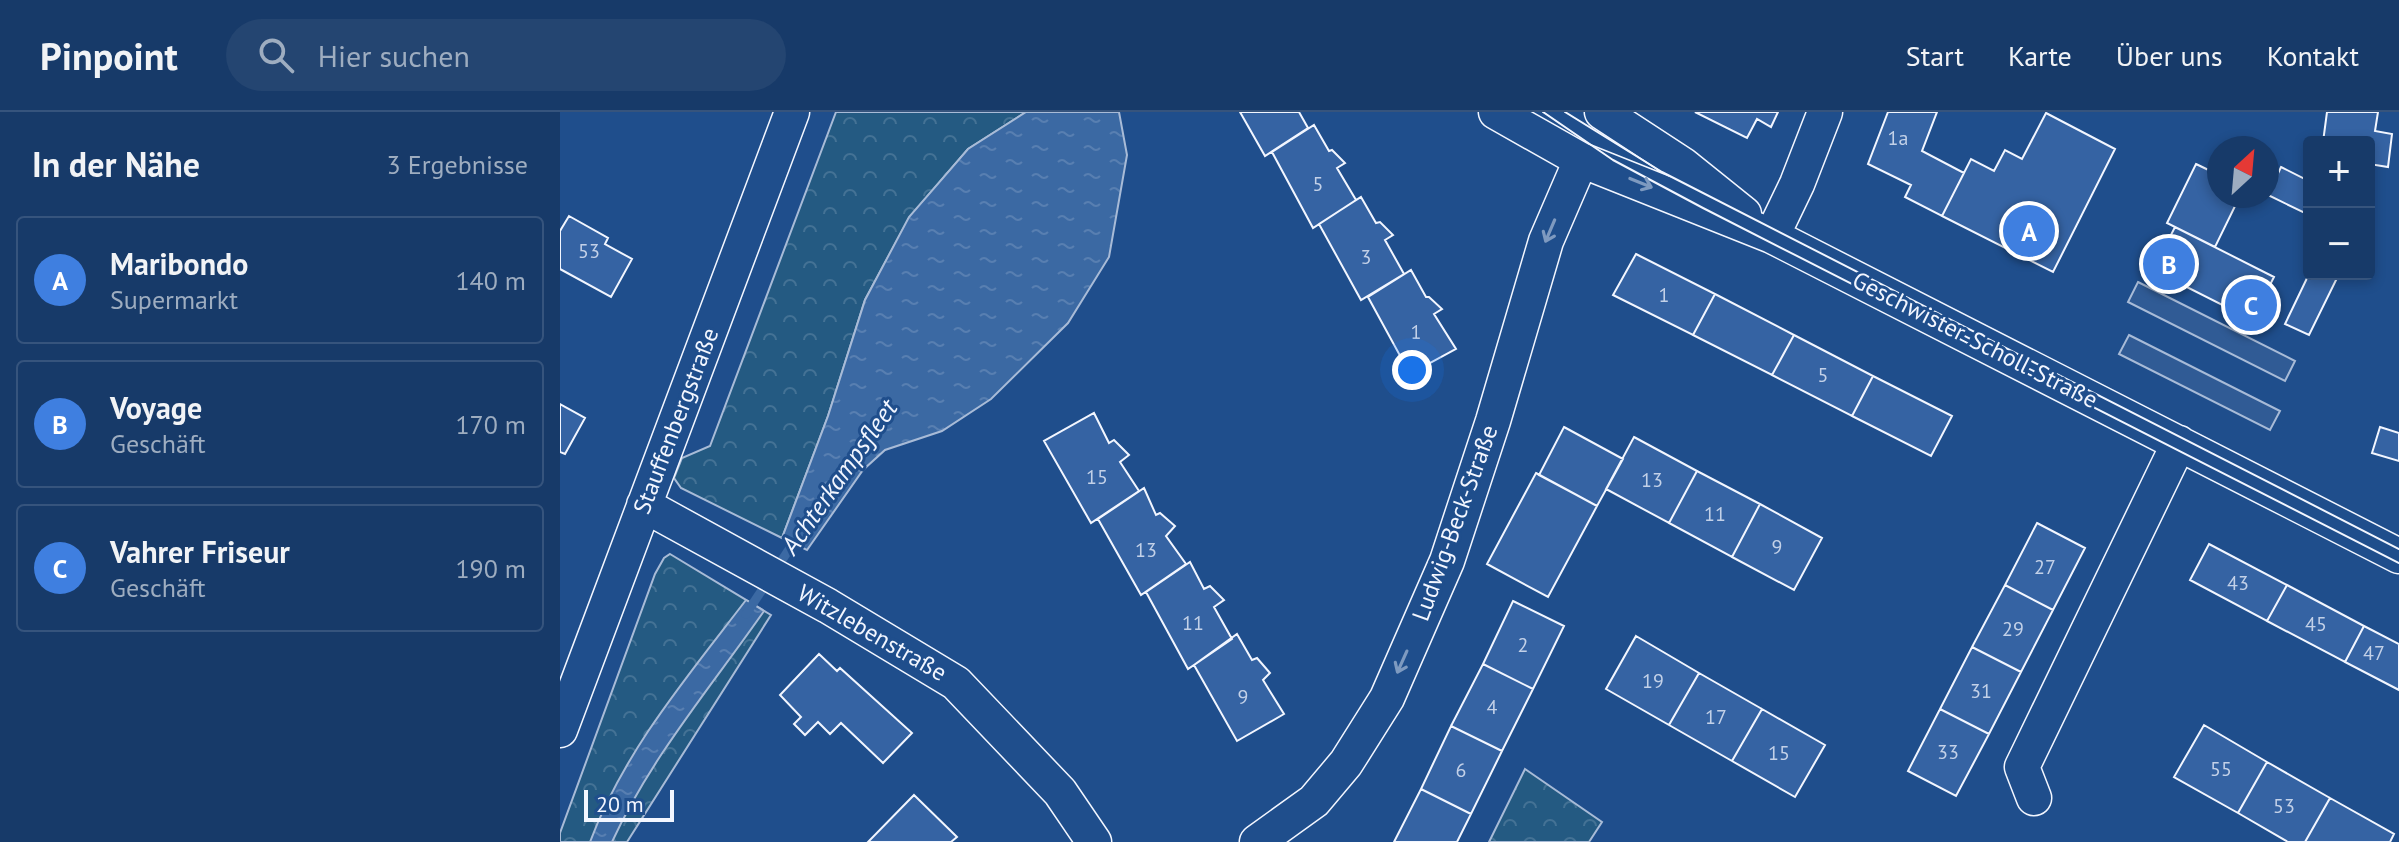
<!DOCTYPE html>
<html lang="de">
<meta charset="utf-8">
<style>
body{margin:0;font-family:"PT Sans",sans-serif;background:#244571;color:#f1f3f6}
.controls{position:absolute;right:24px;top:24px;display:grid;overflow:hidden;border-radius:8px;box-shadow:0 4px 12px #0003}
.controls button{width:72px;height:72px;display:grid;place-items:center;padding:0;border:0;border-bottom:2px solid #36547d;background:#173a69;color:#f1f3f6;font:40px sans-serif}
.compass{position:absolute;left:1647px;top:24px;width:72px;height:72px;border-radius:50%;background:#173a69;box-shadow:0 4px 12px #0003;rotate:26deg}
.scale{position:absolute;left:24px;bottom:20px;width:90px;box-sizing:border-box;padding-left:8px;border:4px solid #f2f6ff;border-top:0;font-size:22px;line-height:28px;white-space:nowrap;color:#f2f6ff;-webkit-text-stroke:6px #1f4e8c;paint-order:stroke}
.you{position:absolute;left:852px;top:258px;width:28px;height:28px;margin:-20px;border:6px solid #fff;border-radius:50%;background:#1a73e8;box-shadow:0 0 0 12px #1a73e833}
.badge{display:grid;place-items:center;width:52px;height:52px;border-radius:50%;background:#ffb74d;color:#fff;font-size:26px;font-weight:700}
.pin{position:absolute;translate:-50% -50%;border:4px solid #fff;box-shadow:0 2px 8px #0006}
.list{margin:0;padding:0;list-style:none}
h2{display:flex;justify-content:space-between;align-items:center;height:104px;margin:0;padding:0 32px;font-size:34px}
h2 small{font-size:26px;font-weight:400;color:#9eadc0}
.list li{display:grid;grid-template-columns:52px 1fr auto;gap:24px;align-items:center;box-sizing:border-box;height:128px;margin:0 16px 16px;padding:0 16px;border:2px solid #36547d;border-radius:8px}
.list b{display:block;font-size:30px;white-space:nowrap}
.list p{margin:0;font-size:26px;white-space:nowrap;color:#9eadc0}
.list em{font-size:26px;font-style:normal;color:#9eadc0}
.icon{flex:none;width:44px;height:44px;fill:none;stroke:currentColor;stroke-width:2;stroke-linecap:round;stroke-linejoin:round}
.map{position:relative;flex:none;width:1839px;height:730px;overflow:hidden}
header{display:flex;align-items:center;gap:48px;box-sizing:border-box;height:112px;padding:0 40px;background:#173a69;border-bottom:2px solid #36547d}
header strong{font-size:38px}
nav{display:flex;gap:44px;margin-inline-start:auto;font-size:28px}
.search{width:560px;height:72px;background:#244571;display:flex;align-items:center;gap:20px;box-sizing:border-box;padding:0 28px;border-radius:44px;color:#9eadc0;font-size:30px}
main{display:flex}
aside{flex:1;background:#173a69}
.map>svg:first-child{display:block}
.park{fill:url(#park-crowns);stroke:#a8bbd7;stroke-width:2}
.parking{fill:#305b95;stroke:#a8bbd7;stroke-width:2}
.water{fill:url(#water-ripples);stroke:#a8bbd7;stroke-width:2}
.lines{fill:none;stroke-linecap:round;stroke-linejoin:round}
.stream{stroke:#3b69a3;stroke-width:9}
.building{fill:#3563a3;stroke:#f2f6ff;stroke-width:2}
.minor-casing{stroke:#f2f6ff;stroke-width:37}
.minor{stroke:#1f4e8c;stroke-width:34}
.tram{stroke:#f2f6ff;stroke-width:2}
.oneway{stroke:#7e9ac0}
.labels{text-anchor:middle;stroke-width:6;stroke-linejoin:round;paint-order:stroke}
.number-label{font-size:20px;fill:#c3d1e8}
.street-label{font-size:24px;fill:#f2f6ff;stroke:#1f4e8c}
.water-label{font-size:26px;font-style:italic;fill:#f2f6ff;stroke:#1f4e8c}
</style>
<header>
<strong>Pinpoint</strong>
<div class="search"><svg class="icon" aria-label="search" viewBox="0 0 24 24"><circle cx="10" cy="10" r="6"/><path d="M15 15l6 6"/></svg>Hier suchen</div>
<nav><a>Start</a><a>Karte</a><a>Über uns</a><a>Kontakt</a></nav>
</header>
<main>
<aside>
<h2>In der Nähe<small>3 Ergebnisse</small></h2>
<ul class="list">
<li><span class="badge" style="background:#3f7fe0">A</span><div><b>Maribondo</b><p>Supermarkt</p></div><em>140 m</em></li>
<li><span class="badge" style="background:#3f7fe0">B</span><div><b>Voyage</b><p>Geschäft</p></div><em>170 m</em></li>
<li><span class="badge" style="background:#3f7fe0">C</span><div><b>Vahrer Friseur</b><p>Geschäft</p></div><em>190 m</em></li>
</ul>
</aside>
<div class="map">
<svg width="1839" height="730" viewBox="0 0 1839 730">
<defs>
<pattern id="park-crowns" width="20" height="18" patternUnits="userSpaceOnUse" patternTransform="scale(2)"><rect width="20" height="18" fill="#245a82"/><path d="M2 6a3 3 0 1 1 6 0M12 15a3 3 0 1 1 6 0" fill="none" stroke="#447295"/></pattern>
<pattern id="water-ripples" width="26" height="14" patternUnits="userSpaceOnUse" patternTransform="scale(2)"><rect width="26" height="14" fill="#3b69a3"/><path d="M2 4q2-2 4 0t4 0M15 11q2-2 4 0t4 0" fill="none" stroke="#587fb1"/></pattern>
</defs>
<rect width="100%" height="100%" fill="#1f4e8c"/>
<path class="park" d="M 276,0 L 466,0 L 408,37 L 349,106 L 305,188 L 268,304 L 222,426 L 121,376 L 114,366 L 122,346 L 150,334 Z
M 110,442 L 211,503 L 67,730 L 0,730 L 0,721 L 95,462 L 104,446 Z
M 965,657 L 1042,710 L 1029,730 L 929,730 Z"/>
<path class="parking" d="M 1578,170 L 1735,249 L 1725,269 L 1568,190 Z
M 1569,223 L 1720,299 L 1710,318 L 1559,242 Z"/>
<path class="water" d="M 466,0 L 559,0 L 567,43 L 549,145 L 508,211 L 431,287 L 382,319 L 325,338 L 303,358 L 247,438 L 222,426 L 268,304 L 305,188 L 349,105 L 408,37 Z
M 186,488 L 204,499 C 151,575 91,645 52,730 L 30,730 C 64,639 127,565 186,488 Z"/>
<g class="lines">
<path class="stream" d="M 186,502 L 240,421"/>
</g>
<path class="building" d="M 680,0 L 739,0 L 748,16 L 705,44 Z
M 1135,0 L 1218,0 L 1211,15 L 1197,7 L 1187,26 Z
M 1328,0 L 1377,0 L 1362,39 L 1404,61 L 1382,104 L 1345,85 L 1351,73 L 1308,52 Z
M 1767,0 L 1818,0 L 1815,19 L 1832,22 L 1828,55 L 1809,52 L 1809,30 L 1763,30 Z
M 1486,1 L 1555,37 L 1493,160 L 1382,104 L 1411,47 L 1434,59 L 1445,38 L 1462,47 Z
M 754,13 L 769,39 L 772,38 L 785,51 L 777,56 L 796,88 L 753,116 L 712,40 Z
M 1636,52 L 1659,63 L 1659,84 L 1680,84 L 1655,135 L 1607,111 Z
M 1721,55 L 1749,69 L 1749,103 L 1708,83 Z
M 801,85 L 816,111 L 820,110 L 833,123 L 825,128 L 844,162 L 801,188 L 759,112 Z
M 9,104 L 48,126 L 45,132 L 72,147 L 51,185 L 0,157 L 0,119 Z
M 1615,115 L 1714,165 L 1692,208 L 1593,158 Z
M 1076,142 L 1155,182 L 1133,223 L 1053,183 Z
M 851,158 L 866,185 L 869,185 L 882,197 L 874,202 L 896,237 L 850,262 L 808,185 Z
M 1749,162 L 1779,162 L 1749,223 L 1725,212 Z
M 1155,182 L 1234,223 L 1212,263 L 1133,223 Z
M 1234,223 L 1313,264 L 1292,304 L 1212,263 Z
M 1313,264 L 1392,304 L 1371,344 L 1292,304 Z
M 0,292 L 25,306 L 5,342 L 0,340 Z
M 534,301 L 549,331 L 554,328 L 569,343 L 560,350 L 579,379 L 531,411 L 484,329 Z
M 1004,315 L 1063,347 L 1037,394 L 979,363 Z
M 1820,315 L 1839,321 L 1839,349 L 1812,341 Z
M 1074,325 L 1137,359 L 1109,411 L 1046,377 Z
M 1137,359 L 1200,392 L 1172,445 L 1109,411 Z
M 976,361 L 1037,394 L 988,485 L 927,452 Z
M 584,376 L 596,403 L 600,401 L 615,414 L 606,424 L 626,452 L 581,483 L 538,407 Z
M 1200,392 L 1262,426 L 1234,478 L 1172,445 Z
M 1477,411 L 1525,436 L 1493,498 L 1445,473 Z
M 1649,432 L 1727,473 L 1707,509 L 1630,468 Z
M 630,450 L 644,477 L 650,474 L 664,488 L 654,495 L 672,527 L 628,557 L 586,480 Z
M 1445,473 L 1493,498 L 1461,560 L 1412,535 Z
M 1727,473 L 1804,514 L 1785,550 L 1707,509 Z
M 953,489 L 1004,514 L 973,577 L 923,552 Z
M 1804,514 L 1839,532 L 1839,578 L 1785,550 Z
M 677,522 L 692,548 L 697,546 L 710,561 L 703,568 L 724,602 L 677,629 L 634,553 Z
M 1076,524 L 1139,561 L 1109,613 L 1046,577 Z
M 1412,535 L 1461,560 L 1429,622 L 1380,597 Z
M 259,542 L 277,559 L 280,556 L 352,621 L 323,651 L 281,611 L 270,622 L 258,610 L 245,623 L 234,612 L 241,605 L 220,583 Z
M 923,552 L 973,577 L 942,639 L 891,614 Z
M 1139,561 L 1202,597 L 1172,649 L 1109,613 Z
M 1202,597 L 1265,633 L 1235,685 L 1172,649 Z
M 1380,597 L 1429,622 L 1396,684 L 1348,659 Z
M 1644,613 L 1707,650 L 1678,701 L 1614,665 Z
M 891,614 L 942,639 L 911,702 L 861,677 Z
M 1707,650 L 1770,686 L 1745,730 L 1728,730 L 1678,701 Z
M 861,677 L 911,702 L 897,730 L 834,730 Z
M 354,683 L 397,725 L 391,730 L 308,730 Z
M 1770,686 L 1834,722 L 1830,730 L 1745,730 Z"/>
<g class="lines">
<defs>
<path id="minor" d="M 936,0 L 1021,48 L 1212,124 L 1839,444
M 1042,0 L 1123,53 L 1184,102
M 1212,124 L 1237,72 L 1265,0
M 84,393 L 268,494 L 396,571 L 500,680 L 534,730
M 0,618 L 232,0
M 1474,686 L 1462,655 L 1619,331
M 697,730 L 754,689 L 786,651 L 827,586 L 887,449 L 933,309 L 986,129 L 1021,48"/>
</defs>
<use href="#minor" class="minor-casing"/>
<use href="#minor" class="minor"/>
<path class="tram" d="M 983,0 L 1053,48 L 1143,96 L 1839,451
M 1005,0 L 1102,60 L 1839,437"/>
</g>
<defs><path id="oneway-shaft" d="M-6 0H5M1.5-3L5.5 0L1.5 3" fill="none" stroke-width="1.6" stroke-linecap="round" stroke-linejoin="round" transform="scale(2)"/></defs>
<g class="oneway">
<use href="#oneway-shaft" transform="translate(1081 71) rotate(22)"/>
<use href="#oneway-shaft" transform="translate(990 119) rotate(113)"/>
<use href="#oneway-shaft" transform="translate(842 550) rotate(114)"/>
</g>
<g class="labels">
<g class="number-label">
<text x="1338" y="33">1a</text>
<text x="758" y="79">5</text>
<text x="29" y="146">53</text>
<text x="806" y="152">3</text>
<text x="1104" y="190">1</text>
<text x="856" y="227">1</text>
<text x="1263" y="270">5</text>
<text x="537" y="372">15</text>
<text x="1092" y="375">13</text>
<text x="1155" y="409">11</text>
<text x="1217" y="442">9</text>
<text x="586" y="445">13</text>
<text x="1485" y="462">27</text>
<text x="1678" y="478">43</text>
<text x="633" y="518">11</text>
<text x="1756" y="519">45</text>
<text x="1453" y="524">29</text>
<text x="963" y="540">2</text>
<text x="1814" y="548">47</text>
<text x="1093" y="576">19</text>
<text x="1421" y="586">31</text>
<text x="683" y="592">9</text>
<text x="932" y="602">4</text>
<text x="1156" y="612">17</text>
<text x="1388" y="647">33</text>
<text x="1219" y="648">15</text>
<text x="1661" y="664">55</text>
<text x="901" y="665">6</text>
<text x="1724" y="701">53</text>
</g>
<g class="street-label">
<text transform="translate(1415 228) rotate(27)" y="8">Geschwister-Scholl-Straße</text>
<text transform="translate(116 309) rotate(-69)" y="8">Stauffenbergstraße</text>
<text transform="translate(895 411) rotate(-70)" y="8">Ludwig-Beck-Straße</text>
<text transform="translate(312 521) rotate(30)" y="8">Witzlebenstraße</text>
</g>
<g class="water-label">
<text transform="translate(279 365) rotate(-55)" y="9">Achterkampsfleet</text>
</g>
</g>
</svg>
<div class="controls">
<button>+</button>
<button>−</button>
</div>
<svg class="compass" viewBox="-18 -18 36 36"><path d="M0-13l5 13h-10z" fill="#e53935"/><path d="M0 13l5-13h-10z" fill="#9eadc0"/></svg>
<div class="scale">20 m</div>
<div class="you"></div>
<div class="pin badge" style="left:1469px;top:119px;background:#3f7fe0">A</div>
<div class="pin badge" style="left:1609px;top:152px;background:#3f7fe0">B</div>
<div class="pin badge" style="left:1691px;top:193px;background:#3f7fe0">C</div>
</div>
</main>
